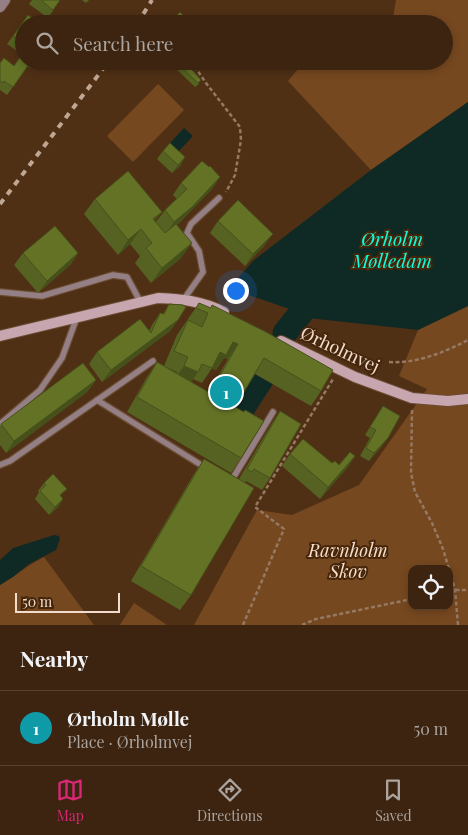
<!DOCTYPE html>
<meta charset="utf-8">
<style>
body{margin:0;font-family:"Playfair Display",serif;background:#432c19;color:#f1f3f6}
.controls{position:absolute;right:15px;bottom:15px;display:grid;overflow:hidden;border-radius:10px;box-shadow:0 2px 8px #0003}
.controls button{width:45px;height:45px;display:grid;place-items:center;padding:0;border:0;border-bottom:1px solid #554130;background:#3c2410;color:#f1f3f6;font:25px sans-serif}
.scale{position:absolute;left:15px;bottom:12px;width:105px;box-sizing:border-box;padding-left:5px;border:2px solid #f1dccd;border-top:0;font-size:14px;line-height:18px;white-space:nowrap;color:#f1dccd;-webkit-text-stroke:4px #45260a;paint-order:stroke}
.you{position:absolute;left:235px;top:290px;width:18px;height:18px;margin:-12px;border:4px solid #fff;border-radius:50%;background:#1a73e8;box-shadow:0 0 0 8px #1a73e833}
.badge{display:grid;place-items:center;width:32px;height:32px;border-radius:50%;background:#db2777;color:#fff;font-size:16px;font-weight:700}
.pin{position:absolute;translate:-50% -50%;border:2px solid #fff;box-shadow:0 1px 5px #0006}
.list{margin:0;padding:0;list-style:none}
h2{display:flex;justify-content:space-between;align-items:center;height:65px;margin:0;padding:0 20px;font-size:21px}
h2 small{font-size:16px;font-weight:400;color:#aca49f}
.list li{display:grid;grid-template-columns:32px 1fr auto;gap:15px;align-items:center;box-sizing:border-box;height:75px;padding:0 20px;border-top:1px solid #554130}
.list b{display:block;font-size:19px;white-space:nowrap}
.list p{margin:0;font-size:16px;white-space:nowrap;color:#aca49f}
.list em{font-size:16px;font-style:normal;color:#aca49f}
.icon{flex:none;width:28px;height:28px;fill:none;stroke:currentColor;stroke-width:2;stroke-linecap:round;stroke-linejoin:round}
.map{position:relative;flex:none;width:468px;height:625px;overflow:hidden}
.search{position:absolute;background:#3c2410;box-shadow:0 2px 8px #0003;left:15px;right:15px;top:15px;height:55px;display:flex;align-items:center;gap:12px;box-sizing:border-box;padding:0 18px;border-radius:28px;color:#aca49f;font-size:19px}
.sheet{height:140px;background:#3c2410}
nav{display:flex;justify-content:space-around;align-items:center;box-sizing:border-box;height:70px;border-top:1px solid #554130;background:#3c2410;font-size:14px;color:#aca49f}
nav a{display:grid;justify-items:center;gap:2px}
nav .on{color:#db2777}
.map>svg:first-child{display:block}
.green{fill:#764820;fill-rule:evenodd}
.water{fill:#0f2a25}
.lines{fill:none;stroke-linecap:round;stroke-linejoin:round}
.river{stroke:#0f2a25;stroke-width:25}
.lane-casing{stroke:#6a4c32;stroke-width:8}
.street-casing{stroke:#6a4c32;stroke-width:12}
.secondary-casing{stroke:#6a4c32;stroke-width:12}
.path{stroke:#957963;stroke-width:2.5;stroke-dasharray:4 2.5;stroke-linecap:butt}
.lane{stroke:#947f85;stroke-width:5.5}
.street{stroke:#947f85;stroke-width:10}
.secondary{stroke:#c8a6af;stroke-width:10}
.rail{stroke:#bfa794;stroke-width:4;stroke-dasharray:6 6;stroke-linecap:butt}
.wall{fill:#566221;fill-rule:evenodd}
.shaded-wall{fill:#46501b}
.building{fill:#647226;stroke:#46501b}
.labels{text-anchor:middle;stroke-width:4;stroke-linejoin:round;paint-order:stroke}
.street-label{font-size:18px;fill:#f1dccd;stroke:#45260a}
.park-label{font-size:18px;font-style:italic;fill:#f9deca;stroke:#45260a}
.water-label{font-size:19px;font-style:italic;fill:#10fadb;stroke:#45260a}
</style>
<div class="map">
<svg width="468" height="625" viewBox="0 0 468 625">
<rect width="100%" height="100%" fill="#503015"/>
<path class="green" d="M 396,0 L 468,0 L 468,102 L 371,170 L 288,81 L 305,61 L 444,61 L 444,24 L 378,24 L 393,18 Z
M 158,84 L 184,110 L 133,162 L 107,136 Z
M 468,306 L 468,625 L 194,625 L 257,510 L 292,515 L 359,485 L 427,389 L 399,376 L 418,330 ZM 412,569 L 449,569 L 449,606 L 412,606 Z
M 44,557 L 94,625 L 0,625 L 0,585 C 15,576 28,565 44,557 Z
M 134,603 L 167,625 L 120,625 Z"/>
<path class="water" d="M 468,102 L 468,306 L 418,330 L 308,318 L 301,313 L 229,288 L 254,260 L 371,170 Z
M 184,128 L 193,136 L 178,152 L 169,144 Z
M 54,535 L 59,536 L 60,539 L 56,550 L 29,564 L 13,577 L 0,585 L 0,560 L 13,548 Z"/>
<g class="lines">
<path class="river" d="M 285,333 L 301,313
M 231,426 L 262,378"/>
<defs>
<path id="lane" d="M 0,292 L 42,296 L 113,275 L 127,277 L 141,303
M 184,299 L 203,272 L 199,251 L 187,233 L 191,224 L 219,198
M 97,400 L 206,468
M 0,424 L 40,390 L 62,358 L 77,317
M 0,465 L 10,461 L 153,361
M 230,483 L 273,412"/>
<path id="street" d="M 0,7 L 5,0"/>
<path id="secondary" d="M 0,336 L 158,298 C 183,299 201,301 224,312
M 281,341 L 355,377 L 412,398 L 448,401 L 468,399"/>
</defs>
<use href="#lane" class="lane-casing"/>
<use href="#street" class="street-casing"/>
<use href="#secondary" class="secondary-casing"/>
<path class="path" d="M 191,61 L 206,83 L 240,127 L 241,140 L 235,175 L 226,192
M 389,362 C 416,364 445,352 468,340
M 412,410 L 411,473 L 415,492 L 432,523 L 443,549 L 449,569
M 449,570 L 455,589 L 458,625
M 449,590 L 468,590
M 243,625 L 284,529 L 255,507 L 333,379
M 302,625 L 316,619 L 412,599"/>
<use href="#lane" class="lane"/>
<use href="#street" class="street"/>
<use href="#secondary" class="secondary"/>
<path class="rail" d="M 137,24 L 152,0
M 0,204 L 109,61"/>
</g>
<path class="wall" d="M 32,0 L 60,0 L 48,18 L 29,4 Z
M 82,0 L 89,0 L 86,3 Z
M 28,15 L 24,24 L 24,54 L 23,55 L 7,44 Z
M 24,56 L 24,61 L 35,61 L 30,68 L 28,66 L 7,95 L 0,90 L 0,63 L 14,66 Z
M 172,61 L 184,61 L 199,84 L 195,87 L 170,63 Z
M 163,151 L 185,157 L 180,166 L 172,173 L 157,159 Z
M 220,177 L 212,189 L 184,218 L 177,225 L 181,258 L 151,283 L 135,263 L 140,256 L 130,244 L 118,255 L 84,214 L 95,199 L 156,222 L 165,210 L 177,199 L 173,195 L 181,183 Z
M 218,221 L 264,246 L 245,266 L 210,233 Z
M 23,253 L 78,253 L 70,265 L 38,293 L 14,265 Z
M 199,303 L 321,391 L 311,406 L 255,374 L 235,407 L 241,458 L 231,473 L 127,412 L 147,377 L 157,362 L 177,373 L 177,372 L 164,366 L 177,335 ZM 224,358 L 228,359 L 209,392 L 191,382 L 193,379 L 202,383 L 212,368 L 216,370 Z
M 169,304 L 178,320 L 170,331 L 102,382 L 89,364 L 97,352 L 149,331 L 152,325 L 160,313 L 163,314 Z
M 96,380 L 87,392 L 6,453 L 0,445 L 0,426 L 1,424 Z
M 383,406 L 382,446 L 369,461 L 360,456 L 370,438 L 365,435 Z
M 280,411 L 270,478 L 262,490 L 246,481 L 245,483 L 191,595 L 180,610 L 131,581 L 194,474 L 204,459 L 239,479 L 272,423 Z
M 290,454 L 339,465 L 355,456 L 347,468 L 320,499 L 282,466 Z
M 44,483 L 63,499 L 58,507 L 49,515 L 35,499 L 39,492 L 38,491 Z"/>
<path class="shaded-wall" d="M 185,157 L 180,166 L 172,173 L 178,165 Z
M 220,177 L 212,189 L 184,218 L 166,234 L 174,222 Z
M 162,212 L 151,227 L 143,234 L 153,219 Z
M 141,229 L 130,244 L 118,255 L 128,240 Z
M 273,234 L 264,246 L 245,266 L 253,254 Z
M 192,243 L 181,258 L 151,283 L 162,268 Z
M 78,253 L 70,265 L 38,293 L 47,281 Z
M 178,320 L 170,331 L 102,382 L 111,370 Z
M 233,342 L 238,344 L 228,359 L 224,358 L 216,370 L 212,368 L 220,352 Z
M 184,366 L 198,372 L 188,387 L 173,381 Z
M 96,380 L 87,392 L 6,453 L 14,441 Z
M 388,438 L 382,446 L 369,461 L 374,453 Z
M 355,456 L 347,468 L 320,499 L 328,487 Z
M 63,499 L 58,507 L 49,515 L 55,507 Z"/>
<path class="building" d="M 41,0 L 60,0 L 53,10 Z
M 180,12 L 191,24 L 165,24 L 172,17 L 173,19 Z
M 28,15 L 40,24 L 24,24 L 24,43 L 13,36 Z
M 20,57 L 24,60 L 24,61 L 26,61 L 29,64 L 13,87 L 4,81 L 3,83 L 0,81 L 0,63 L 4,58 L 14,66 Z
M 175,61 L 184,61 L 201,80 L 198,83 Z
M 170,143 L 185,157 L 178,165 L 163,151 Z
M 202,161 L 209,167 L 210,166 L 220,177 L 192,207 L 174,222 L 165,210 L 187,189 L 181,183 Z
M 128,171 L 162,212 L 153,219 L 165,233 L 176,224 L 192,243 L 162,268 L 146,248 L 152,243 L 141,229 L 128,240 L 95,199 Z
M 238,200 L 273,234 L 253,254 L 218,221 Z
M 55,226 L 78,253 L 47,281 L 23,253 Z
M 199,303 L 211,308 L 212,305 L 266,332 L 333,370 L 321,391 L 264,358 L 235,407 L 244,412 L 245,410 L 264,421 L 241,458 L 137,397 L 157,362 L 210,393 L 238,344 L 233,342 L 226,355 L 220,352 L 212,368 L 202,364 L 198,372 L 184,366 L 188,357 L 174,351 L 188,320 L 202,327 L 208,313 L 196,308 Z
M 169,304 L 183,305 L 186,307 L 178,320 L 111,370 L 97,352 L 140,319 L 151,333 L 160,313 L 164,314 Z
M 83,363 L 96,380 L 14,441 L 1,424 Z
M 383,406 L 400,416 L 388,438 L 374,453 L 366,448 L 376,430 L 370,427 Z
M 280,411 L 301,424 L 270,478 L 254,469 L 252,472 L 247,469 Z
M 303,439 L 332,463 L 335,461 L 339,465 L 350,452 L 355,456 L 328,487 L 290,454 Z
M 204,459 L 254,488 L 191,595 L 141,566 Z
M 53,474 L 67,489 L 60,495 L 63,499 L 55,507 L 40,491 L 46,485 L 44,483 Z"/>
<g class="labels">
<g class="street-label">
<text transform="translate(340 350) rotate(25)" y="6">Ørholmvej</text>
</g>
<g class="park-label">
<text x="348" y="557">Ravnholm<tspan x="348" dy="21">Skov</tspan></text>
</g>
<g class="water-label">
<text x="392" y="246">Ørholm<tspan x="392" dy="22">Mølledam</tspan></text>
</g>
</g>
</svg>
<div class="controls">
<button><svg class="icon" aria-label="locate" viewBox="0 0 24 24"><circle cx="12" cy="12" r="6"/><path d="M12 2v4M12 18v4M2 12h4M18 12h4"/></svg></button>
</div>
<div class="scale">50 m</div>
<div class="you"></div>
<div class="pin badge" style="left:226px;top:392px;background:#0f9aa8">1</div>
<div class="search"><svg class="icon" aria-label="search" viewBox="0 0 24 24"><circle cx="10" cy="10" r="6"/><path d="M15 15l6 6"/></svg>Search here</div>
</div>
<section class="sheet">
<h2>Nearby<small></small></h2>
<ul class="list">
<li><span class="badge" style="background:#0f9aa8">1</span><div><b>Ørholm Mølle</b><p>Place · Ørholmvej</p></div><em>50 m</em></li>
</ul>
</section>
<nav>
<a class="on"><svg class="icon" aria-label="map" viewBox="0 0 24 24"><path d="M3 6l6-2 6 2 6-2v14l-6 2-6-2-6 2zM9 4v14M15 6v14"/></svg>Map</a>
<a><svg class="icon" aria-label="directions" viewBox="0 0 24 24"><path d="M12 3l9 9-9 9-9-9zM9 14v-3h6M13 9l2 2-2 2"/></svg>Directions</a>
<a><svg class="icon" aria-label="saved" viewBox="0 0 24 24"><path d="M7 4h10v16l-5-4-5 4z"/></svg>Saved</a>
</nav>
